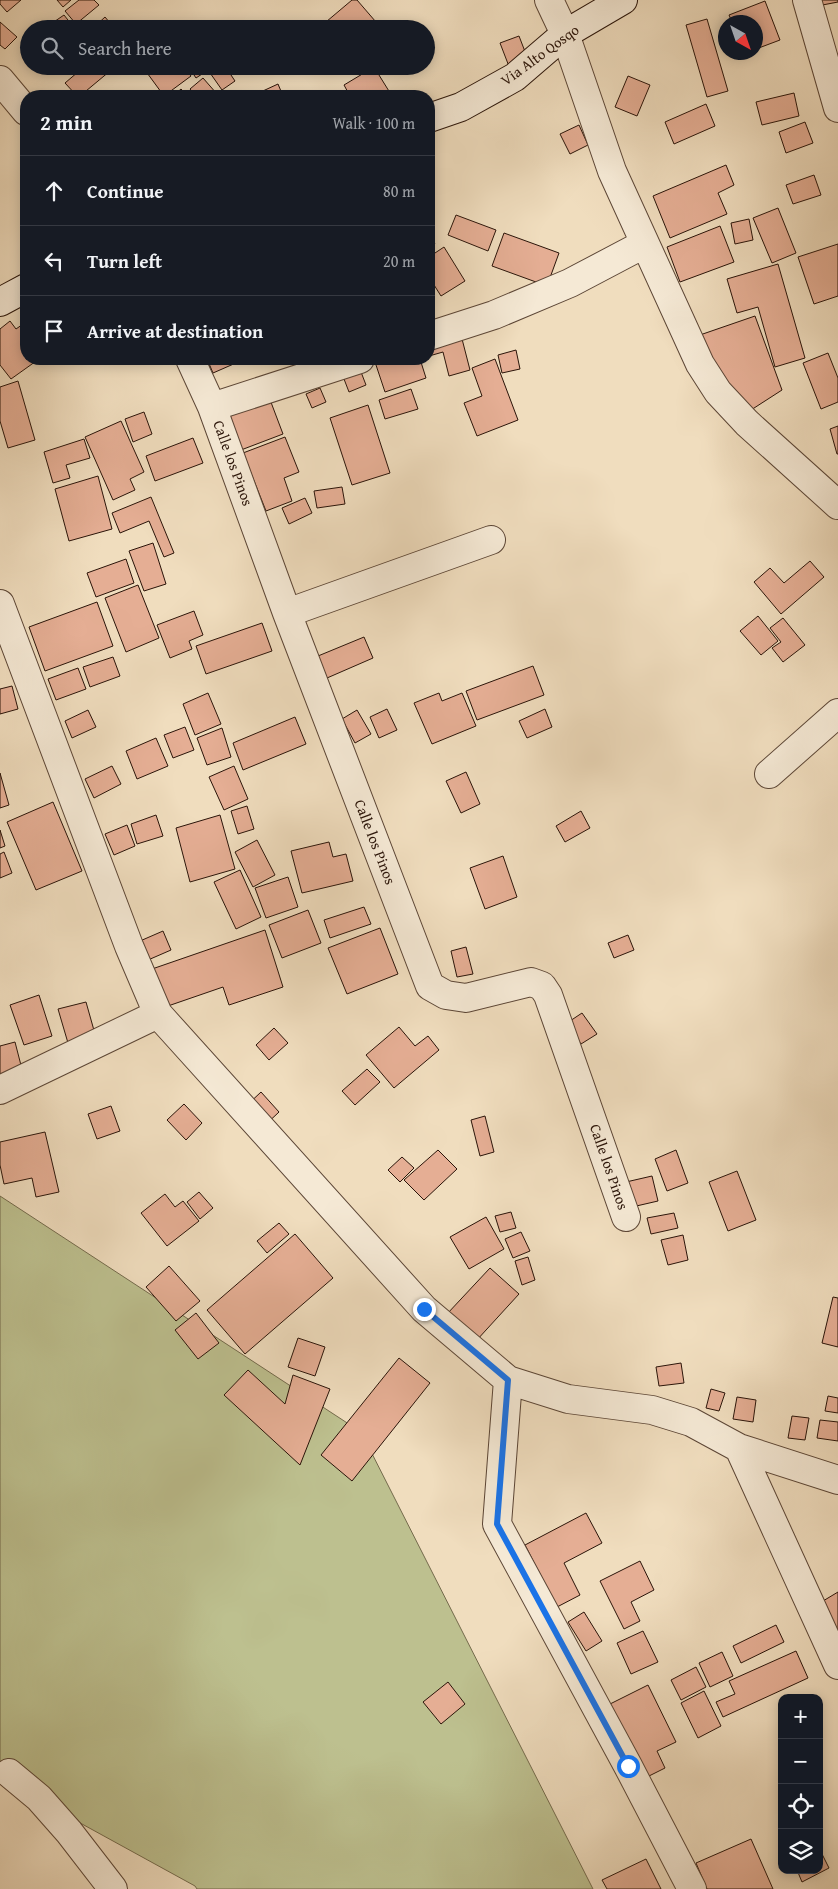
<!DOCTYPE html>
<meta charset="utf-8">
<style>
body{margin:0;font-family:"Gentium Book Plus",serif;background:#242831;color:#f1f3f6}
.controls{position:absolute;right:15px;bottom:15px;display:grid;overflow:hidden;border-radius:10px;box-shadow:0 2px 12px #0003}
.controls button{width:45px;height:45px;display:grid;place-items:center;padding:0;border:0;border-bottom:1px solid #363941;background:#171b24;color:#f1f3f6;font:25px sans-serif}
.compass{position:absolute;left:718px;top:15px;width:45px;height:45px;border-radius:50%;background:#171b24;box-shadow:0 2px 12px #0003;rotate:140deg}
.stop{position:absolute;width:15px;height:15px;margin:-11px;border:4px solid #1a73e8;border-radius:50%;background:#fff}
.stop.end{background:#1a73e8;border-color:#fff;box-shadow:0 1px 5px #0008}
.list{margin:0;padding:0;list-style:none}
h2{display:flex;justify-content:space-between;align-items:center;height:65px;margin:0;padding:0 20px;font-size:21px}
h2 small{font-size:16px;font-weight:400;color:#9ea1a6}
.list li{display:grid;grid-template-columns:32px 1fr auto;gap:15px;align-items:center;box-sizing:border-box;height:70px;padding:0 20px;border-top:1px solid #363941}
.list b{display:block;font-size:19px;white-space:nowrap}
.list em{font-size:16px;font-style:normal;color:#9ea1a6}
.icon{flex:none;width:28px;height:28px;fill:none;stroke:currentColor;stroke-width:2;stroke-linecap:round;stroke-linejoin:round}
.map{position:relative;flex:none;width:838px;height:1889px;overflow:hidden}
.search{position:absolute;background:#171b24;box-shadow:0 2px 12px #0003;left:20px;top:20px;width:415px;height:55px;display:flex;align-items:center;gap:12px;box-sizing:border-box;padding:0 18px;border-radius:28px;color:#9ea1a6;font-size:19px}
.panel{position:absolute;background:#171b24;box-shadow:0 2px 12px #0003;left:20px;top:90px;width:415px;height:275px;border-radius:20px}
.map>svg:first-child{display:block}
.green{fill:#bdc08f;stroke:#746a4c}
.building{fill:#e5ae94;stroke:#2a1409}
.lines{fill:none;stroke-linecap:round;stroke-linejoin:round}
.street-casing{stroke:#5c4636;stroke-width:30}
.secondary-casing{stroke:#2a1409;stroke-width:30}
.street{stroke:#f5e9d5;stroke-width:28}
.secondary{stroke:#f5e9d5;stroke-width:28}
.route{stroke:#1a73e8;stroke-width:6}
.labels{text-anchor:middle;stroke-width:5;stroke-linejoin:round;paint-order:stroke}
.street-label{font-size:15px;fill:#2a1409;stroke:#f5e9d5}
</style>
<div class="map">
<svg width="838" height="1889" viewBox="0 0 838 1889">
<rect width="100%" height="100%" fill="#f0ddbe"/>
<filter id="stains"><feTurbulence type="fractalNoise" baseFrequency=".004" numOctaves="4"/><feColorMatrix values="0 0 0 0 .2 0 0 0 0 .09 0 0 0 0 .02 0 0 0 .5 -.17"/></filter>
<radialGradient id="worn" r=".72"><stop offset=".6" stop-color="#630" stop-opacity="0"/><stop offset="1" stop-color="#630" stop-opacity=".3"/></radialGradient>
<path class="green" d="M 0,1196 L 361,1432 L 593,1889 L 197,1889 L 195,1886 L 0,1779 Z"/>
<path class="building" d="M 0,0 L 21,0 L 7,12 L 0,4 Z
M 57,0 L 71,0 L 63,7 Z
M 79,0 L 94,0 L 99,5 L 76,24 L 65,11 Z
M 352,0 L 357,0 L 382,29 L 322,29 L 320,27 Z
M 810,0 L 838,0 L 838,2 L 812,7 Z
M 765,1 L 780,40 L 756,49 L 756,22 L 732,22 L 729,15 Z
M 64,15 L 75,29 L 46,29 L 45,28 Z
M 105,17 L 115,29 L 92,29 Z
M 707,19 L 728,91 L 707,97 L 686,25 Z
M 0,22 L 17,37 L 5,49 L 0,45 Z
M 519,36 L 529,62 L 510,69 L 500,43 Z
M 85,66 L 116,66 L 80,96 L 77,96 L 65,83 Z
M 142,66 L 184,66 L 191,76 L 164,96 Z
M 188,66 L 225,66 L 235,81 L 222,90 L 208,70 L 196,78 Z
M 374,67 L 392,96 L 350,96 L 344,85 Z
M 628,76 L 650,85 L 637,116 L 615,107 Z
M 203,78 L 217,94 L 214,96 L 196,96 L 190,89 Z
M 278,84 L 283,96 L 252,96 Z
M 181,89 L 188,96 L 173,96 Z
M 794,93 L 799,116 L 762,125 L 756,102 Z
M 706,104 L 715,126 L 674,144 L 665,122 Z
M 805,122 L 813,143 L 786,153 L 779,132 Z
M 579,125 L 588,145 L 570,154 L 560,134 Z
M 726,165 L 734,185 L 718,193 L 727,214 L 670,238 L 653,196 Z
M 814,175 L 821,195 L 793,204 L 786,185 Z
M 778,208 L 796,253 L 772,263 L 753,218 Z
M 456,215 L 496,230 L 488,251 L 448,235 Z
M 749,219 L 753,240 L 735,244 L 731,223 Z
M 720,226 L 734,262 L 680,282 L 667,247 Z
M 504,233 L 559,253 L 547,286 L 492,266 Z
M 429,235 L 435,244 L 429,248 Z
M 838,244 L 838,296 L 814,304 L 798,257 Z
M 444,247 L 465,281 L 441,296 L 429,277 L 429,257 Z
M 778,264 L 805,358 L 775,367 L 758,307 L 737,313 L 727,279 Z
M 755,316 L 782,390 L 751,410 L 705,360 L 697,336 Z
M 10,321 L 16,329 L 26,322 L 26,359 L 39,359 L 11,379 L 0,365 L 0,329 Z
M 461,335 L 470,370 L 449,376 L 443,352 L 429,356 L 429,343 Z
M 516,350 L 520,369 L 502,373 L 498,355 Z
M 828,353 L 838,378 L 838,402 L 821,409 L 803,363 Z
M 207,359 L 245,359 L 213,373 Z
M 374,359 L 403,359 L 404,362 L 420,359 L 426,378 L 385,392 Z
M 495,359 L 518,420 L 477,436 L 464,403 L 482,396 L 472,368 Z
M 361,372 L 366,385 L 349,392 L 344,379 Z
M 18,381 L 35,440 L 8,448 L 0,421 L 0,387 Z
M 320,388 L 326,402 L 312,408 L 306,394 Z
M 411,389 L 418,409 L 385,419 L 379,400 Z
M 269,397 L 283,434 L 241,450 L 227,412 Z
M 368,405 L 390,473 L 352,485 L 330,418 Z
M 144,412 L 152,434 L 133,442 L 125,419 Z
M 121,421 L 144,472 L 130,479 L 135,490 L 113,500 L 85,437 Z
M 838,426 L 838,454 L 837,454 L 830,429 Z
M 285,437 L 299,472 L 284,478 L 292,501 L 266,511 L 243,453 Z
M 193,438 L 203,463 L 155,481 L 146,456 Z
M 84,439 L 90,458 L 66,465 L 70,478 L 53,483 L 44,452 Z
M 98,476 L 112,529 L 69,541 L 55,489 Z
M 342,487 L 345,504 L 317,508 L 314,491 Z
M 151,497 L 174,553 L 164,557 L 149,521 L 120,533 L 112,513 Z
M 305,498 L 312,513 L 289,524 L 282,508 Z
M 153,543 L 166,584 L 144,591 L 129,551 Z
M 126,559 L 134,583 L 96,597 L 87,573 Z
M 810,561 L 824,577 L 781,614 L 754,582 L 770,568 L 784,583 Z
M 138,585 L 159,638 L 126,652 L 105,598 Z
M 97,602 L 113,646 L 45,671 L 29,627 Z
M 194,611 L 203,635 L 189,641 L 192,649 L 170,658 L 157,625 Z
M 758,616 L 778,641 L 761,655 L 740,631 Z
M 783,618 L 805,645 L 783,662 L 772,648 L 781,642 L 770,628 Z
M 262,623 L 272,651 L 206,674 L 196,646 Z
M 364,637 L 373,658 L 327,678 L 318,656 Z
M 113,657 L 120,676 L 90,687 L 83,667 Z
M 533,666 L 544,695 L 477,720 L 466,691 Z
M 78,668 L 86,689 L 56,700 L 48,679 Z
M 12,686 L 18,709 L 0,714 L 0,689 Z
M 208,693 L 221,724 L 195,735 L 183,704 Z
M 439,693 L 442,701 L 462,693 L 476,726 L 432,744 L 414,703 Z
M 387,709 L 397,730 L 379,738 L 370,717 Z
M 545,709 L 552,727 L 527,738 L 519,721 Z
M 88,710 L 96,727 L 72,738 L 65,721 Z
M 357,710 L 371,734 L 355,743 L 342,719 Z
M 295,717 L 306,744 L 243,770 L 233,743 Z
M 185,727 L 194,750 L 173,758 L 164,735 Z
M 222,728 L 231,757 L 207,765 L 197,738 Z
M 156,738 L 168,766 L 137,779 L 126,751 Z
M 112,766 L 121,784 L 94,798 L 85,779 Z
M 234,766 L 248,799 L 224,810 L 209,777 Z
M 466,772 L 480,804 L 461,813 L 446,781 Z
M 0,773 L 9,805 L 0,808 Z
M 53,802 L 82,871 L 36,890 L 7,822 Z
M 247,806 L 254,829 L 238,834 L 231,811 Z
M 581,811 L 590,828 L 565,842 L 556,826 Z
M 156,815 L 163,836 L 137,844 L 131,824 Z
M 220,815 L 235,869 L 190,882 L 176,828 Z
M 127,825 L 135,846 L 114,855 L 105,834 Z
M 0,830 L 5,846 L 0,848 Z
M 257,840 L 275,875 L 253,887 L 235,852 Z
M 329,842 L 333,857 L 346,854 L 353,881 L 302,893 L 291,851 Z
M 4,852 L 12,873 L 0,878 L 0,854 Z
M 503,856 L 517,897 L 485,909 L 470,868 Z
M 240,870 L 261,917 L 236,929 L 214,882 Z
M 288,877 L 298,907 L 266,918 L 255,888 Z
M 364,907 L 371,924 L 330,938 L 324,920 Z
M 308,910 L 321,943 L 282,958 L 269,925 Z
M 380,928 L 398,974 L 347,994 L 328,948 Z
M 265,930 L 283,987 L 229,1005 L 223,987 L 165,1007 L 152,969 Z
M 163,931 L 171,950 L 148,960 L 140,941 Z
M 628,935 L 634,950 L 614,958 L 608,943 Z
M 466,947 L 473,974 L 457,977 L 451,951 Z
M 39,995 L 52,1036 L 24,1045 L 10,1005 Z
M 86,1002 L 95,1034 L 68,1043 L 58,1009 Z
M 582,1013 L 597,1034 L 581,1044 L 567,1023 Z
M 399,1027 L 415,1046 L 428,1036 L 439,1050 L 394,1088 L 366,1055 Z
M 274,1028 L 288,1043 L 269,1060 L 256,1045 Z
M 15,1042 L 24,1077 L 0,1083 L 0,1046 Z
M 367,1069 L 380,1082 L 355,1105 L 342,1091 Z
M 261,1092 L 279,1112 L 262,1128 L 244,1108 Z
M 184,1104 L 202,1123 L 186,1140 L 167,1120 Z
M 111,1106 L 120,1131 L 97,1139 L 88,1114 Z
M 485,1116 L 494,1152 L 480,1156 L 471,1120 Z
M 45,1132 L 59,1192 L 36,1197 L 32,1178 L 4,1184 L 0,1165 L 0,1142 Z
M 438,1150 L 457,1169 L 424,1200 L 404,1180 Z
M 676,1150 L 688,1183 L 667,1191 L 655,1159 Z
M 402,1157 L 414,1168 L 400,1182 L 388,1170 Z
M 737,1171 L 756,1220 L 728,1231 L 709,1182 Z
M 652,1176 L 658,1201 L 632,1207 L 626,1182 Z
M 199,1192 L 213,1208 L 200,1219 L 187,1202 Z
M 165,1194 L 175,1207 L 183,1201 L 199,1221 L 167,1246 L 141,1213 Z
M 511,1212 L 516,1228 L 500,1232 L 495,1216 Z
M 674,1213 L 678,1228 L 651,1234 L 647,1218 Z
M 486,1217 L 504,1249 L 469,1269 L 450,1237 Z
M 279,1223 L 289,1234 L 267,1253 L 257,1241 Z
M 521,1232 L 530,1251 L 513,1258 L 505,1239 Z
M 295,1234 L 333,1278 L 245,1354 L 207,1310 Z
M 683,1235 L 688,1260 L 668,1265 L 661,1240 Z
M 528,1257 L 535,1280 L 522,1285 L 515,1261 Z
M 169,1266 L 200,1301 L 176,1321 L 146,1287 Z
M 490,1268 L 519,1294 L 476,1341 L 447,1314 Z
M 833,1297 L 838,1298 L 838,1347 L 822,1343 Z
M 196,1313 L 219,1343 L 198,1359 L 175,1330 Z
M 298,1338 L 325,1347 L 315,1376 L 288,1367 Z
M 399,1358 L 430,1383 L 352,1481 L 321,1455 Z
M 681,1363 L 684,1383 L 659,1386 L 656,1367 Z
M 248,1370 L 285,1404 L 293,1375 L 330,1389 L 300,1465 L 224,1395 Z
M 711,1389 L 725,1393 L 719,1411 L 706,1408 Z
M 828,1396 L 838,1398 L 838,1413 L 825,1411 Z
M 737,1397 L 756,1400 L 753,1422 L 733,1419 Z
M 792,1416 L 809,1418 L 805,1440 L 788,1438 Z
M 820,1420 L 838,1422 L 838,1441 L 817,1438 Z
M 586,1513 L 602,1543 L 564,1563 L 580,1595 L 557,1607 L 525,1545 Z
M 640,1561 L 654,1590 L 631,1602 L 640,1621 L 624,1629 L 600,1581 Z
M 838,1592 L 838,1646 L 813,1607 Z
M 584,1612 L 602,1641 L 586,1651 L 568,1622 Z
M 776,1625 L 784,1642 L 741,1663 L 733,1646 Z
M 643,1631 L 658,1662 L 631,1674 L 617,1643 Z
M 796,1651 L 808,1678 L 723,1717 L 716,1702 L 735,1694 L 729,1681 Z
M 722,1652 L 733,1676 L 710,1687 L 699,1663 Z
M 696,1667 L 706,1687 L 681,1700 L 671,1680 Z
M 448,1682 L 465,1704 L 441,1724 L 423,1702 Z
M 648,1685 L 676,1742 L 657,1751 L 665,1768 L 641,1780 L 606,1706 Z
M 704,1691 L 721,1726 L 698,1738 L 681,1703 Z
M 751,1839 L 773,1889 L 707,1889 L 696,1863 Z
M 819,1848 L 829,1868 L 802,1882 L 797,1870 L 819,1870 Z
M 646,1859 L 661,1889 L 607,1889 L 602,1880 Z"/>
<g class="lines">
<defs>
<path id="street" d="M 549,0 L 565,34 L 612,171 L 700,364 L 718,392 L 747,423 L 838,505
M 807,0 L 838,108
M 0,80 L 26,111
M 429,336 L 494,315 L 570,283 L 644,244
M 190,359 L 212,407 L 287,613 L 430,986 L 446,995 L 466,998 L 531,982 L 542,986 L 548,995 L 626,1217
M 212,407 L 360,359
M 0,604 L 129,946 L 158,1014 L 424,1309 L 508,1380 L 568,1399 L 652,1410 L 691,1422 L 739,1448 L 838,1665
M 287,613 L 491,540
M 769,774 L 838,713
M 0,1090 L 158,1014
M 508,1380 L 497,1524 L 628,1766 L 692,1889
M 739,1448 L 838,1480
M 9,1773 L 39,1798 L 69,1832 L 113,1889"/>
<path id="secondary" d="M 429,118 L 461,107 L 515,77 L 565,34 L 623,0
M 0,302 L 26,288"/>
</defs>
<use href="#street" class="street-casing"/>
<use href="#secondary" class="secondary-casing"/>
<use href="#street" class="street"/>
<use href="#secondary" class="secondary"/>
</g>
<g class="lines">
<path class="route" d="M 424,1309 L 508,1380 L 497,1524 L 628,1766"/>
</g>
<g class="labels">
<g class="street-label">
<text transform="translate(540 55) rotate(-36)" y="5">Via Alto Qosqo</text>
<text transform="translate(233 463) rotate(70)" y="5">Calle los Pinos</text>
<text transform="translate(375 842) rotate(69)" y="5">Calle los Pinos</text>
<text transform="translate(609 1167) rotate(71)" y="5">Calle los Pinos</text>
</g>
</g>
<rect width="100%" height="100%" filter="url(#stains)"/>
<rect width="100%" height="100%" fill="url(#worn)"/>
</svg>
<div class="controls">
<button>+</button>
<button>−</button>
<button><svg class="icon" aria-label="locate" viewBox="0 0 24 24"><circle cx="12" cy="12" r="6"/><path d="M12 2v4M12 18v4M2 12h4M18 12h4"/></svg></button>
<button><svg class="icon" aria-label="layers" viewBox="0 0 24 24"><path d="M12 4l9 5-9 5-9-5zM3 14l9 5 9-5"/></svg></button>
</div>
<svg class="compass" viewBox="-18 -18 36 36"><path d="M0-13l5 13h-10z" fill="#e53935"/><path d="M0 13l5-13h-10z" fill="#9ea1a6"/></svg>
<div class="stop" style="left:628px;top:1766px"></div>
<div class="stop end" style="left:424px;top:1309px"></div>
<div class="search"><svg class="icon" aria-label="search" viewBox="0 0 24 24"><circle cx="10" cy="10" r="6"/><path d="M15 15l6 6"/></svg>Search here</div>
<section class="panel">
<h2>2 min<small>Walk · 100 m</small></h2>
<ul class="list">
<li><svg class="icon" aria-label="ahead" viewBox="0 0 24 24"><path d="M12 20V5M6 11l6-6 6 6"/></svg><div><b>Continue</b></div><em>80 m</em></li>
<li><svg class="icon" aria-label="left" viewBox="0 0 24 24"><path d="M17 20v-9H6M10 6l-5 5 5 5"/></svg><div><b>Turn left</b></div><em>20 m</em></li>
<li><svg class="icon" aria-label="arrive" viewBox="0 0 24 24"><path d="M6 21V4h12l-3 4 3 4H6"/></svg><div><b>Arrive at destination</b></div></li>
</ul>
</section>
</div>
